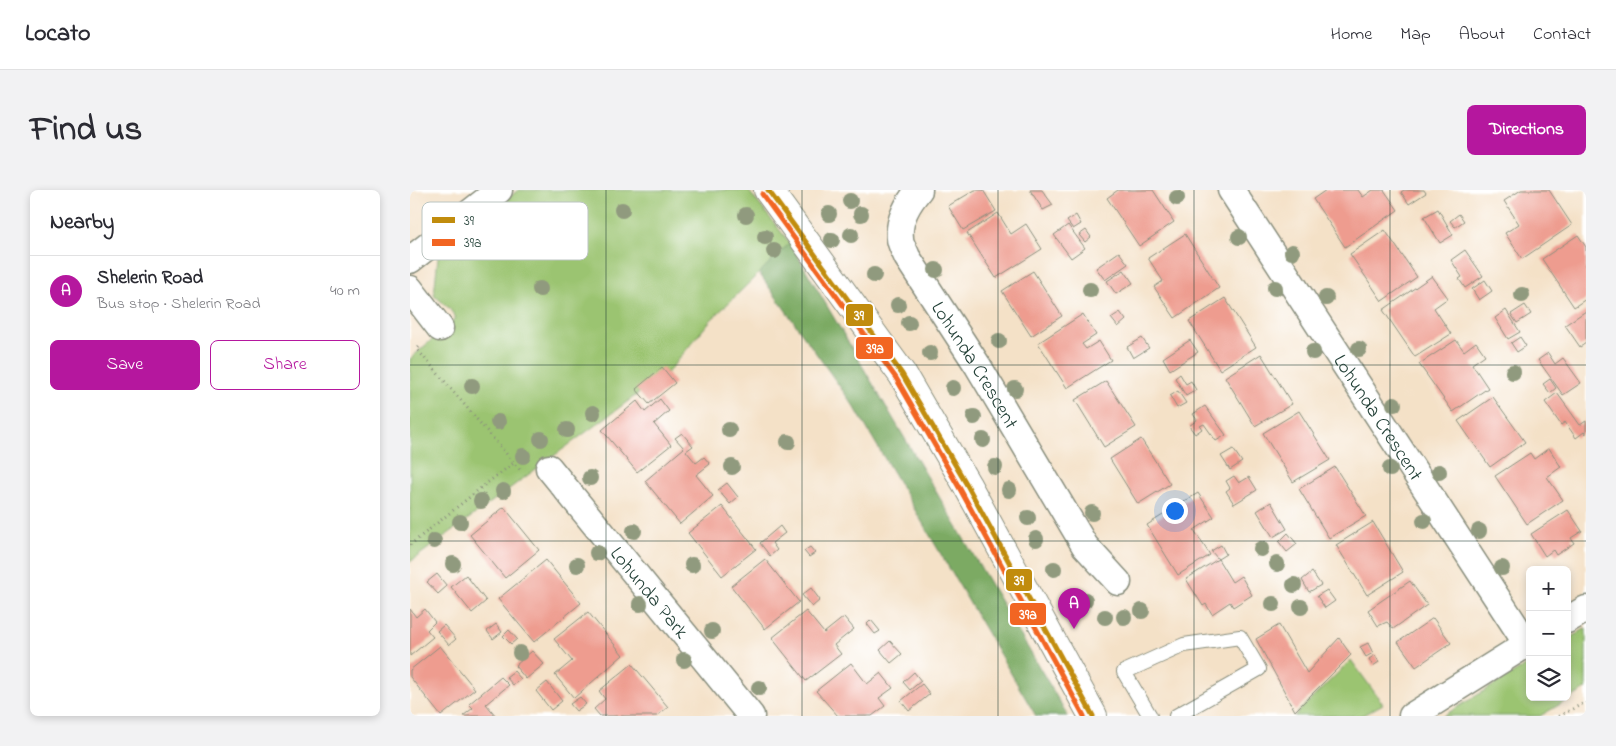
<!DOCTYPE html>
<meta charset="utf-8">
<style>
body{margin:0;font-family:"Indie Flower",sans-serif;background:#f2f2f3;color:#2b2b33}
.controls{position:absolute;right:15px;bottom:15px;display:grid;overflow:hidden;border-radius:8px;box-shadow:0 2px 8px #0003}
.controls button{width:45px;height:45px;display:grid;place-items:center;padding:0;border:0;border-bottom:1px solid #e1e1e2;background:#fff;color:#2b2b33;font:25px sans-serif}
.you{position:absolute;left:764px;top:320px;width:18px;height:18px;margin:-12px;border:4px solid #fff;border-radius:50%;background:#1a73e8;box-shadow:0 0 0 8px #1a73e833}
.badge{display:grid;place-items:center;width:32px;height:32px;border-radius:50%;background:#b5179e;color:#fff;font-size:16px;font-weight:700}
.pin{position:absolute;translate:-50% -41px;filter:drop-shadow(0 1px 2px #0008)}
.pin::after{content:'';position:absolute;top:26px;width:18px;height:15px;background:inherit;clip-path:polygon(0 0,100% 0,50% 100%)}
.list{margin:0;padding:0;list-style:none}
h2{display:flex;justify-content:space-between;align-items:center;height:65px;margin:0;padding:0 20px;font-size:21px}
h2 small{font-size:16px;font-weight:400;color:#7c7c81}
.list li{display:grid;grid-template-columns:32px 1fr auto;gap:15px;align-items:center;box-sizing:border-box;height:70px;padding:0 20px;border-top:1px solid #e1e1e2}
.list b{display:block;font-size:19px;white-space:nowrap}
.list p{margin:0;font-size:16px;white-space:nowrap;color:#7c7c81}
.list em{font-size:16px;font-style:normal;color:#7c7c81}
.actions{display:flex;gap:10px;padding:15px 20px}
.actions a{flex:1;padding:11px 0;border:1px solid #b5179e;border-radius:8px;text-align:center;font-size:18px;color:#b5179e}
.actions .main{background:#b5179e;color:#fff}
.icon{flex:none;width:28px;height:28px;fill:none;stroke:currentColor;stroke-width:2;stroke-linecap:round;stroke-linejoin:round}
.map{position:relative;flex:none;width:1176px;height:526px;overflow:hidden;border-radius:8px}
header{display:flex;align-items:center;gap:30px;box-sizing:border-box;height:70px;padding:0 25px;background:#fff;border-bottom:1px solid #e1e1e2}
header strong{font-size:24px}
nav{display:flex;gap:28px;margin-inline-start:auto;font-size:18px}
.intro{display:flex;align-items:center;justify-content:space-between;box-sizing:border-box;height:120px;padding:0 30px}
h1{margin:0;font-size:35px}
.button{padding:12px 22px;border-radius:8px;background:#b5179e;color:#fff;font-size:18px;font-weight:700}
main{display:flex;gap:30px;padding:0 30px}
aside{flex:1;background:#fff;border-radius:8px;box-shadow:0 2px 8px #0003}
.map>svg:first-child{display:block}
.green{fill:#9bc471;stroke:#5d8052}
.forest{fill:#7caa63;stroke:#4e744c}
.building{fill:#ee9c8f}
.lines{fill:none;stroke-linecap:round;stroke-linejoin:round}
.service-casing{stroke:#8a8f7e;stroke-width:16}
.minor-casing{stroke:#8a8f7e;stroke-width:29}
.tertiary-casing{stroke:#8a8f7e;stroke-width:30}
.path{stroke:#8a8f7e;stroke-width:3;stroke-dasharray:1 4;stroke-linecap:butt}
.service{stroke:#fff;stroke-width:14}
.minor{stroke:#fff;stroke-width:26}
.tertiary{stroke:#fff;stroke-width:28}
.bus-1-casing{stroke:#fff;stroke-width:9}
.bus-2-casing{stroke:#fff;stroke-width:9}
.bus-1{stroke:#c18c0d;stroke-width:5}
.bus-2{stroke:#f26522;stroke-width:5}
.tree{fill:#909a7e}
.grid{fill:none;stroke:#1f3d34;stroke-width:1;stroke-opacity:0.55}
.labels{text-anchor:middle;stroke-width:5;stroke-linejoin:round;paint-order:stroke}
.street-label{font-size:20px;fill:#1f3d34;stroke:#fff}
.key{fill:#fff;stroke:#bcc5c2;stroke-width:1}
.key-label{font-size:14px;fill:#1f3d34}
.line-badge{stroke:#fff;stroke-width:2}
.badge-label{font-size:14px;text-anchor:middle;font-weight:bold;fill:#fff}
</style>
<header>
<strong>Locato</strong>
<nav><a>Home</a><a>Map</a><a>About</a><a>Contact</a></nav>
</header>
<div class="intro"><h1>Find us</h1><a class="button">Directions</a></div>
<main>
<aside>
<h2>Nearby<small></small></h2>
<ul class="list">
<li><span class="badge">A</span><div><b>Shelerin Road</b><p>Bus stop · Shelerin Road</p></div><em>40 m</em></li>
</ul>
<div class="actions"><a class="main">Save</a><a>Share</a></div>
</aside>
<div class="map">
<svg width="1176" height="526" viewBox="0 0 1176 526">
<rect width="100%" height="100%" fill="#fff"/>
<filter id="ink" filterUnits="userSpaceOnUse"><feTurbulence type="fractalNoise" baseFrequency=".02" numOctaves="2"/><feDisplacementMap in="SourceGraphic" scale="10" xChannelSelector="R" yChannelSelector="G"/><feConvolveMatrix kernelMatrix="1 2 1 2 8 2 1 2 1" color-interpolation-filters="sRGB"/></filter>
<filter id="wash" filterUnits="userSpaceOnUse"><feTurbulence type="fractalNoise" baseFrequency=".0096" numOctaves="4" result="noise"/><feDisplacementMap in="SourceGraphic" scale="20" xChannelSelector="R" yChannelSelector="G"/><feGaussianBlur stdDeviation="1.12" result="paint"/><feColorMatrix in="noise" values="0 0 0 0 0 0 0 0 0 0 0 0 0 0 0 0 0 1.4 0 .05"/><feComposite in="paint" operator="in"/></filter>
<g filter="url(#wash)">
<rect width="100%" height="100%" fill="#f4e1c7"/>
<path class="green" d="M 108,0 L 338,0 L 380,53 L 300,131 L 259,181 L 0,372 L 0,169 L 46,128 L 39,118 L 24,105 L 28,67 Z
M 1176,438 L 1176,499 L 1130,526 L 1033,526 L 1120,473 L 1120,507 L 1157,507 L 1157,450 Z
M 941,470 L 973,514 L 951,526 L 884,526 Z"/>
<path class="forest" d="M 380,53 L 658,526 L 626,526 L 445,218 L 349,83 Z"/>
<g id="blocks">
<path class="building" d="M 565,0 L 573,0 L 586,21 L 553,40 L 538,16 Z
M 620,0 L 632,0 L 643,15 L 633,20 Z
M 708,0 L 743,0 L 764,32 L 729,56 L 697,8 Z
M 916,0 L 948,0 L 953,7 L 963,0 L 974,0 L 988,20 L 935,57 L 903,9 Z
M 994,0 L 1014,0 L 1016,3 L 999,14 L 991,2 Z
M 1111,0 L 1139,0 L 1162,35 L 1112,69 L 1095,43 L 1109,34 L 1094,11 Z
M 1028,19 L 1043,45 L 1030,53 L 1014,27 Z
M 588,23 L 601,44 L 616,34 L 632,59 L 586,88 L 557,43 Z
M 1049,24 L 1054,31 L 1045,37 L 1040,31 Z
M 666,25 L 671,34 L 663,39 L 657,31 Z
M 658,35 L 675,58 L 661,68 L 644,45 Z
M 676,40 L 681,47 L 675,52 L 669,45 Z
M 975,40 L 1007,87 L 972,111 L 940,64 Z
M 775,44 L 809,98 L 765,128 L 744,97 L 753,91 L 738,68 Z
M 1168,45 L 1176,57 L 1176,109 L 1164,117 L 1132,69 Z
M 1055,60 L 1073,86 L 1055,98 L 1049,89 L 1052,87 L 1041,70 Z
M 709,62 L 718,74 L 695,90 L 686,78 Z
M 714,80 L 723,93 L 706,104 L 697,91 Z
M 623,81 L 652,126 L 621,146 L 592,101 Z
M 1022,86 L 1038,108 L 1024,118 L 1041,144 L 1005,167 L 973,120 Z
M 1075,90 L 1082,101 L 1069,110 L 1062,99 Z
M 815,108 L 846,157 L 810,180 L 779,131 Z
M 1115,115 L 1121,124 L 1107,133 L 1101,124 Z
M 1096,120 L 1110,142 L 1098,149 L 1085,128 Z
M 1176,121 L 1176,153 L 1170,157 L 1155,135 Z
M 710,122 L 716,130 L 708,137 L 701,128 Z
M 673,124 L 686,145 L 672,154 L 676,159 L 689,151 L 701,170 L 657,198 L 628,153 Z
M 1110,147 L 1116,156 L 1107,162 L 1101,153 Z
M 732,148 L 739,158 L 723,168 L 717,157 Z
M 780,150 L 788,162 L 760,180 L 753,168 Z
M 1046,150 L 1054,161 L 1066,152 L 1075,165 L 1062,174 L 1078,198 L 1043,222 L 1009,174 Z
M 1138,163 L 1145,174 L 1153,168 L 1171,193 L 1153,205 L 1128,170 Z
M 851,164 L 882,214 L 845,236 L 815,187 Z
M 252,177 L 265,193 L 239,214 L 226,199 Z
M 770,184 L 776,194 L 781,191 L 786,200 L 776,206 L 765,188 Z
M 1140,189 L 1146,198 L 1140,203 L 1133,194 Z
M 696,191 L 726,237 L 694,257 L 665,210 Z
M 768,201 L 776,213 L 767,218 L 760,206 Z
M 1147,203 L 1170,235 L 1176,231 L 1176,244 L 1174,242 L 1166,248 L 1155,232 L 1151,235 L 1135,212 Z
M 1083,207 L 1115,252 L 1080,277 L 1048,231 Z
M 250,209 L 259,221 L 244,234 L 261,255 L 227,282 L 192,240 L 227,211 L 235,222 Z
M 795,216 L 816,245 L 806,251 L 794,234 L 790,236 L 792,239 L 785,244 L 779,236 L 787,230 L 783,224 Z
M 889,221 L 920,270 L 883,292 L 853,243 Z
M 272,243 L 283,256 L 276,261 L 286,273 L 294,267 L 300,274 L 286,285 L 303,306 L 270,334 L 235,291 L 274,258 L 265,248 Z
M 731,249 L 760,294 L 728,314 L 700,269 Z
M 1139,258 L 1151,277 L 1137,287 L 1153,310 L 1117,334 L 1085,286 L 1120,263 L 1124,269 Z
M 823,259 L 832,272 L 820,280 L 811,266 Z
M 925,277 L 956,326 L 919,348 L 889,299 Z
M 824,286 L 829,293 L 839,287 L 847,300 L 824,314 L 816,301 L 820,298 L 816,291 Z
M 317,293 L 328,307 L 320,314 L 308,300 Z
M 788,303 L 804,327 L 784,340 L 800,365 L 768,385 L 737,335 Z
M 861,312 L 877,339 L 863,347 L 847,321 Z
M 312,316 L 346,359 L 312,386 L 278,343 Z
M 94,317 L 129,360 L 95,388 L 60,345 Z
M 1158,320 L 1172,341 L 1161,348 L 1164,353 L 1146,365 L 1143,360 L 1135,366 L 1121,344 Z
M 963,332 L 993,382 L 957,405 L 926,355 Z
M 370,336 L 375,343 L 362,353 L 367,360 L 360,366 L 350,353 Z
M 878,343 L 887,354 L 877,362 L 869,352 Z
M 811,355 L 816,364 L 808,369 L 801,361 Z
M 400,357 L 405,363 L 399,367 L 394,361 Z
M 355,369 L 389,412 L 355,439 L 321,396 Z
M 808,369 L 822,392 L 831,386 L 842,405 L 823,417 L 820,412 L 802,424 L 796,414 L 793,416 L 776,389 Z
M 136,370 L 171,413 L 124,452 L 88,409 Z
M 902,382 L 911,395 L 899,402 L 892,390 Z
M 27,384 L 37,396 L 28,404 L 17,392 Z
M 56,385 L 76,411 L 62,423 L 41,397 Z
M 1000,391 L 1017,415 L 983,439 L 977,432 L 968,436 L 958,420 Z
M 401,398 L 410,410 L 402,417 L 392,405 Z
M 917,400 L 925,411 L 915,418 L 907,406 Z
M 0,419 L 6,427 L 15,419 L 25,432 L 17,440 L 23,447 L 0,466 Z
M 396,421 L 414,443 L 434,427 L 444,439 L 424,455 L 431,464 L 396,491 L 362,448 Z
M 178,422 L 213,465 L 164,508 L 145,485 L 162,471 L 144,449 Z
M 1023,428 L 1041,453 L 1006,477 L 988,452 Z
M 461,430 L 470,441 L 465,444 L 457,434 Z
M 86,434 L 92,442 L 83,449 L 77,441 Z
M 34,435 L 46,449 L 39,455 L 27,441 Z
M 869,435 L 897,483 L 929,448 L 941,465 L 885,521 L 846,449 Z
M 99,440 L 107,449 L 101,454 L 93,446 Z
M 480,451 L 492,464 L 481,473 L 470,460 Z
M 958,453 L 963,463 L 956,467 L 950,457 Z
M 30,456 L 65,499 L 31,526 L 0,487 L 0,480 Z
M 122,461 L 134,474 L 116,489 L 105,476 Z
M 965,465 L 969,472 L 963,476 L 959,469 Z
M 441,473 L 457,494 L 471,483 L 483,498 L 469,508 L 475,516 L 462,526 L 428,526 L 406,501 Z
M 222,474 L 258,517 L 247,526 L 190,526 L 184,519 L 195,509 L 189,501 Z
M 104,481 L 111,489 L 103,495 L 96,487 Z
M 504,482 L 511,491 L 500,500 L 493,492 Z
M 91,487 L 99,495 L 76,514 L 86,526 L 53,526 L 63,518 L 59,514 Z
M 137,492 L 152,511 L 141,520 L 126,501 Z
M 512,494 L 520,504 L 499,521 L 491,511 Z
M 170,507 L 176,514 L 166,521 L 160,514 Z"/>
</g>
</g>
<g filter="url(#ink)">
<use href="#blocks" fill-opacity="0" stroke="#8a8f7e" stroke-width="1"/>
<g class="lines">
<defs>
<path id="service" d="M 740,526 L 714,482 L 774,455 L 830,447 L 849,479 L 766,526"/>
<g id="minor">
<path id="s1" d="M 509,0 C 498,13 488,31 490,48 C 490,54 495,61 497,67 L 568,176 L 675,356 L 708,392"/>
<path id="s2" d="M 821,0 L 1117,454"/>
<path d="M 0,70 L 89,0"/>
<path d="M 0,99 L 30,138"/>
<path id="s3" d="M 139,278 L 341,526"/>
<path d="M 1157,430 L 1176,419"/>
<path d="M 1002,526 L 1120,452"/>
</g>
<path id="tertiary" d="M 358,0 L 492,184 L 557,295 L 683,526"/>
</defs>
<use href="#service" class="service-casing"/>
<use href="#minor" class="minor-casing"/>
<use href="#tertiary" class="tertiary-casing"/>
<path class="path" d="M 9,157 L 7,159 L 111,281
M 0,355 L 77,293 L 104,273
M 1149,526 L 1176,512"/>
<use href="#service" class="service"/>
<use href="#minor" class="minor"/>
<use href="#tertiary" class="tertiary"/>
<defs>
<path id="bus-1" d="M 358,0 L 492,184 L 557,295 L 683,526"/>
<path id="bus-2" d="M 352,4 L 486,188 L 550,299 L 674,526"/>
</defs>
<use href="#bus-1" class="bus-1-casing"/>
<use href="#bus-2" class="bus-2-casing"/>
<use href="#bus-1" class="bus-1"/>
<use href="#bus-2" class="bus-2"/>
</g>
<g class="tree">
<circle cx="767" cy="8" r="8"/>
<circle cx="440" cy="11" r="8"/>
<circle cx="212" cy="20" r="8"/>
<circle cx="419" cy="24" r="8"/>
<circle cx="451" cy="24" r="8"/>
<circle cx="336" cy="25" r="8"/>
<circle cx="441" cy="45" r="8"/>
<circle cx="355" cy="47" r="8"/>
<circle cx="829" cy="47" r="8"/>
<circle cx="422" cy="50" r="8"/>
<circle cx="364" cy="61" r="8"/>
<circle cx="882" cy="62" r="8"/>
<circle cx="526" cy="80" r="8"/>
<circle cx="464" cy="85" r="8"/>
<circle cx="865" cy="98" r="8"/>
<circle cx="130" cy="99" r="8"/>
<circle cx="680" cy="100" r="8"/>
<circle cx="1112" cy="105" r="8"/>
<circle cx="916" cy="108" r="8"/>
<circle cx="488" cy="115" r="8"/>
<circle cx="499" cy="133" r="8"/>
<circle cx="589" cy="151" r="8"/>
<circle cx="949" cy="159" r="8"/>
<circle cx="903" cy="162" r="8"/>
<circle cx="520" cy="163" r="8"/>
<circle cx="1103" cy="182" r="8"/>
<circle cx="62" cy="196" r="8"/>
<circle cx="543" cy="198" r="8"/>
<circle cx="605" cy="199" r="8"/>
<circle cx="984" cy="214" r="8"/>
<circle cx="183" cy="223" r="8"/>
<circle cx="564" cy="227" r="8"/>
<circle cx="88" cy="232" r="8"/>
<circle cx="157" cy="240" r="8"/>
<circle cx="319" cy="240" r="8"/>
<circle cx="131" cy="249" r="8"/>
<circle cx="573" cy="250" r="8"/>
<circle cx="378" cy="252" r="8"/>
<circle cx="113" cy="266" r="8"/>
<circle cx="322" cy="277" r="8"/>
<circle cx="585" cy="277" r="8"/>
<circle cx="980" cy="279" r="8"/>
<circle cx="1029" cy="282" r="8"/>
<circle cx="180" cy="288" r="8"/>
<circle cx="599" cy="300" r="8"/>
<circle cx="93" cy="301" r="8"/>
<circle cx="71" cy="311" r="8"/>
<circle cx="682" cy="323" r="8"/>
<circle cx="618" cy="328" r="8"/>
<circle cx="1014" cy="331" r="8"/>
<circle cx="50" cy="332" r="8"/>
<circle cx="224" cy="341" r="8"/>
<circle cx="1069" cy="341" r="8"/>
<circle cx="626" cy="349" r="8"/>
<circle cx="24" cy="351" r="8"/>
<circle cx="851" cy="359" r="8"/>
<circle cx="187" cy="363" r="8"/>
<circle cx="43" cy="374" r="8"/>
<circle cx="867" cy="374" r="8"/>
<circle cx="167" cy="375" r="8"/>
<circle cx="282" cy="375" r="8"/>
<circle cx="1092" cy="378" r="8"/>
<circle cx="644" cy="379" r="8"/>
<circle cx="884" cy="395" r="8"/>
<circle cx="675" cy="410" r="8"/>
<circle cx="230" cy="414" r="8"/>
<circle cx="863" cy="414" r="8"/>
<circle cx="891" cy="417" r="8"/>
<circle cx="657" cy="420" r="8"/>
<circle cx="732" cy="421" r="8"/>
<circle cx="695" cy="427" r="8"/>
<circle cx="714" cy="427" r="8"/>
<circle cx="302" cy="441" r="8"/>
<circle cx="110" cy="463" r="8"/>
<circle cx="274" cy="470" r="8"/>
<circle cx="349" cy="498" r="8"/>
</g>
</g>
<path class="grid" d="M 196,0 L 196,526M 392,0 L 392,526M 588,0 L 588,526M 784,0 L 784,526M 980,0 L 980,526M 0,175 L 1176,175M 0,351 L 1176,351"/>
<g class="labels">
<g class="street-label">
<text dy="7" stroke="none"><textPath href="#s1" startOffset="201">Lohunda Crescent</textPath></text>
<text dy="7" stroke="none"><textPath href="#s2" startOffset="271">Lohunda Crescent</textPath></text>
<text dy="7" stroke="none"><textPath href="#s3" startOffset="160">Lohunda Park</textPath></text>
</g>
</g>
<rect x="12" y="12" width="166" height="58" rx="8" class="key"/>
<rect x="22" y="27" width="23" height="6" fill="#c18c0d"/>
<rect x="22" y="49" width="23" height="7" fill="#f26522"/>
<g class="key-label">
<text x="54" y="35">39</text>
<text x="54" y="57">39a</text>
</g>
<g class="line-badge">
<rect x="435" y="113" width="29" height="24" rx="5" fill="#c18c0d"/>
<rect x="445" y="146" width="39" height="24" rx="5" fill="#f26522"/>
<rect x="595" y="378" width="28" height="24" rx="5" fill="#c18c0d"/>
<rect x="599" y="412" width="38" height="24" rx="5" fill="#f26522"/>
</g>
<g class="badge-label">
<text x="449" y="130">39</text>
<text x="465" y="163">39a</text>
<text x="609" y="395">39</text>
<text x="618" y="429">39a</text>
</g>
</svg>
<div class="controls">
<button>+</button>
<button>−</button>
<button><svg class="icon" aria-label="layers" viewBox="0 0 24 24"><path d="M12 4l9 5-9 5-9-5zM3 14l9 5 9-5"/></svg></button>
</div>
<div class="you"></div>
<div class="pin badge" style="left:664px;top:439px">A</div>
</div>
</main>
